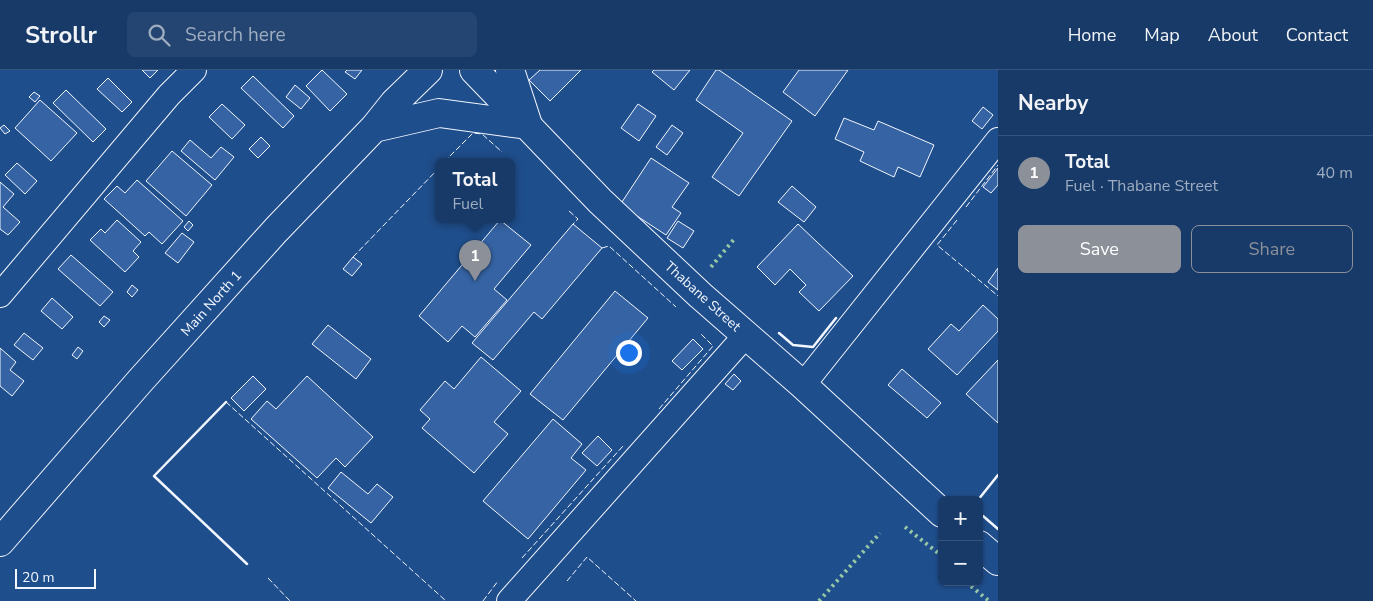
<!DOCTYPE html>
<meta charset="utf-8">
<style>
body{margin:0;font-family:"Nunito Sans",sans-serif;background:#244571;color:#f1f3f6}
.controls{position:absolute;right:15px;bottom:15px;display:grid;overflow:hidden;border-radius:8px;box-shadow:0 1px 4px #0004}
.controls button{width:45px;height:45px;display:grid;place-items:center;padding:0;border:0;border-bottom:1px solid #36547d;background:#173a69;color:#f1f3f6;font:25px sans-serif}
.scale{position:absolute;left:15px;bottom:12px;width:81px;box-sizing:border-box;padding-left:5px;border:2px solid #f2f6ff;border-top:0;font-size:14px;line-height:18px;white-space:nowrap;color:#f2f6ff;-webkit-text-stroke:4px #1f4e8c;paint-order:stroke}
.you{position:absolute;left:628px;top:282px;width:18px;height:18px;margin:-12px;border:4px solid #fff;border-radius:50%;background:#1a73e8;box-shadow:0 0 0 8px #1a73e833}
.badge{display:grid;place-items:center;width:32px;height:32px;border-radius:50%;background:#8c9099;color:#fff;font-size:16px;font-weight:700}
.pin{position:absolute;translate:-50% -41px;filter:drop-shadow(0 1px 2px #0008)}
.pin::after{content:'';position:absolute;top:26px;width:18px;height:15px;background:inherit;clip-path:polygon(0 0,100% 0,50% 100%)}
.popup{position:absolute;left:435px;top:88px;width:80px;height:65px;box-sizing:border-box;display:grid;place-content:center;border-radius:8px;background:#173a69;filter:drop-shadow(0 1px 4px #0005);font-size:16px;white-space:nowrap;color:#9eadc0}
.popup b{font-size:19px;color:#f1f3f6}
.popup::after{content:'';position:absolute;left:50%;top:100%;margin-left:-10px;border:10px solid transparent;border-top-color:#173a69}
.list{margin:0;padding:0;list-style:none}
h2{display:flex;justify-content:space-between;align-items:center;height:65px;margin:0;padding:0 20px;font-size:21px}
h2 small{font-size:16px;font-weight:400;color:#9eadc0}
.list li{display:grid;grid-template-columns:32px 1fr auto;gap:15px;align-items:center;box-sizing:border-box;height:75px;padding:0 20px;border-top:1px solid #36547d}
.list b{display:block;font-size:19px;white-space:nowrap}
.list p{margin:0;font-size:16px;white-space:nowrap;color:#9eadc0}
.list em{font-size:16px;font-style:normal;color:#9eadc0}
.actions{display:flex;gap:10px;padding:15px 20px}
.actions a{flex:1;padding:11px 0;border:1px solid #8c9099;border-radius:8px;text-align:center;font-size:18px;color:#8c9099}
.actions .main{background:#8c9099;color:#fff}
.icon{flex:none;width:28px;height:28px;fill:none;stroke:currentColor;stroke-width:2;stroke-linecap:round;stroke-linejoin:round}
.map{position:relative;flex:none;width:998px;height:531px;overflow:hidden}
header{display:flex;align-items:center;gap:30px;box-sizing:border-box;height:70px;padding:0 25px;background:#173a69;border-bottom:1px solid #36547d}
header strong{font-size:24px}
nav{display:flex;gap:28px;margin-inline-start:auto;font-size:18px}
.search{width:350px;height:45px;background:#244571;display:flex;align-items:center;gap:12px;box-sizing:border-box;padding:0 18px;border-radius:8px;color:#9eadc0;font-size:19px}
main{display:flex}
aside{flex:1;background:#173a69}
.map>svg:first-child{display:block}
.building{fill:#3563a3;stroke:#f2f6ff}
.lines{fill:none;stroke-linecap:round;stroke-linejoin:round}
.minor-casing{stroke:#f2f6ff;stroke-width:26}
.tertiary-casing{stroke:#f2f6ff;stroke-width:30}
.primary-casing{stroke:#f2f6ff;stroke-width:30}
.minor{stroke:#1f4e8c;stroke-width:24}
.tertiary{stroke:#1f4e8c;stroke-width:28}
.primary{stroke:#1f4e8c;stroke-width:28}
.hedge{stroke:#97c8a6;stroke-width:4;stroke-dasharray:2.5 4;stroke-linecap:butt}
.fence{stroke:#f2f6ff;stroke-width:1;stroke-dasharray:6 2.5;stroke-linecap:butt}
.wall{stroke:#f2f6ff;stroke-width:2.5}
.labels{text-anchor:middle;stroke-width:4;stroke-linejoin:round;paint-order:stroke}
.street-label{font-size:14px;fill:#f2f6ff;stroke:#1f4e8c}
</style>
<header>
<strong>Strollr</strong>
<div class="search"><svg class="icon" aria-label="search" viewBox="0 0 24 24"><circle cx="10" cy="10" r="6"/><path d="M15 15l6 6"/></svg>Search here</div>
<nav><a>Home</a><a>Map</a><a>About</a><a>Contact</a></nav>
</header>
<main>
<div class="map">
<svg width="998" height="531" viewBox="0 0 998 531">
<rect width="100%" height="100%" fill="#1f4e8c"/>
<path class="building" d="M 142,0 L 158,0 L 150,8 Z
M 322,0 L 347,24 L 330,41 L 306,16 Z
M 347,0 L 362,0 L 355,9 L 345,2 Z
M 540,0 L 581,0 L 550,31 L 529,10 Z
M 654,0 L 690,0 L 674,20 L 652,2 Z
M 716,0 L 719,0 L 792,51 L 739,126 L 712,107 L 743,63 L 696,30 Z
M 799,0 L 848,0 L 815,46 L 783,22 Z
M 253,6 L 294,46 L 283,58 L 241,18 Z
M 108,8 L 132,32 L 122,42 L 97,19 Z
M 295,15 L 310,28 L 301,39 L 286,27 Z
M 66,20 L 106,59 L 93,72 L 53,33 Z
M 34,22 L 40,26 L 35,32 L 29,27 Z
M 40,30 L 77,63 L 51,91 L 15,58 Z
M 222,34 L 245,55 L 232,69 L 209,47 Z
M 638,34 L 656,46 L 639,71 L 621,58 Z
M 983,37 L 993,45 L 982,59 L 972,51 Z
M 844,48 L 874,60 L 878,51 L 934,75 L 920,107 L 898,97 L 894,107 L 860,91 L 864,82 L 835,69 Z
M 4,55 L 10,61 L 5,64 L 0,58 Z
M 672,55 L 683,63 L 667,85 L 656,77 Z
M 261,67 L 270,76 L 258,88 L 249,79 Z
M 190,70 L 211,88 L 221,77 L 234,87 L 215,110 L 181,81 Z
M 172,81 L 212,115 L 186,146 L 146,111 Z
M 651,88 L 689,113 L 672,137 L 681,143 L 666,165 L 620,135 Z
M 17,93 L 37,111 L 25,124 L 5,105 Z
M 998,98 L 998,115 L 991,123 L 983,117 Z
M 137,110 L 183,151 L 162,174 L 149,162 L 145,166 L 104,129 L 117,116 L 125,123 Z
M 0,112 L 14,124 L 3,137 L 20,152 L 8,165 L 0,159 Z
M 792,116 L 816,137 L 804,152 L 778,132 Z
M 117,150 L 141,172 L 133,181 L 139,187 L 125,202 L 90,170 L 101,159 L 105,163 Z
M 500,150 L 531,175 L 494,219 L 507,230 L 475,267 L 462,256 L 448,272 L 419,246 Z
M 189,151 L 193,155 L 188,161 L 184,157 Z
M 678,151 L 694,161 L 683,178 L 667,168 Z
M 573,154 L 602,178 L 542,249 L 534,242 L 493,290 L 472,273 Z
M 798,154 L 853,206 L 819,241 L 799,222 L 806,215 L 790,199 L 775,215 L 757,197 Z
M 182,163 L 194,172 L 178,193 L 165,183 Z
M 71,185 L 113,222 L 100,236 L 58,199 Z
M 353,187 L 362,194 L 352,206 L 343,199 Z
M 998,198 L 998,220 L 988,212 Z
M 132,215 L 138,220 L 132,227 L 127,222 Z
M 615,221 L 648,248 L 563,350 L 530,324 Z
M 52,228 L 73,247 L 62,259 L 41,241 Z
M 983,235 L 998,249 L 998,261 L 957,305 L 928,279 L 951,254 L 959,261 Z
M 104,246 L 110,250 L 104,257 L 99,252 Z
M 328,255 L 371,289 L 356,309 L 312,274 Z
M 24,263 L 43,278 L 33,290 L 14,275 Z
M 693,269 L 703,279 L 682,300 L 672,291 Z
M 78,277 L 83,281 L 77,289 L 72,285 Z
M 0,278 L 16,292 L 10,300 L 24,311 L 12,326 L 0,316 Z
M 481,287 L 521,321 L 494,352 L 508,364 L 474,403 L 422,358 L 430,349 L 420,340 L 445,311 L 454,319 Z
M 998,290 L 998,353 L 966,324 Z
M 902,299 L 941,333 L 927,348 L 888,315 Z
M 734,304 L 741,311 L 733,320 L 725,314 Z
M 253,306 L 266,319 L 244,341 L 231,328 Z
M 307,306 L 373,367 L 345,397 L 336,388 L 317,408 L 251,349 L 267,331 L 276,339 Z
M 553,349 L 582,374 L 571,388 L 586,400 L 528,469 L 483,431 Z
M 598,366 L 612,380 L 597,396 L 582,383 Z
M 341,402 L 368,424 L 377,414 L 393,427 L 371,453 L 328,418 Z"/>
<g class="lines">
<defs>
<path id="minor" d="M 0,225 L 169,25 L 194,0
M 803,315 L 998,70
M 509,531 L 746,265"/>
<path id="tertiary" d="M 474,0 L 600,131 L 700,225 L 803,315 L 942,443
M 979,475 L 998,491"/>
<path id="primary" d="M 374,58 L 439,43 L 528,55 L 510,0
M 0,472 L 140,311 L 276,160 L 374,58 L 394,33 L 428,0"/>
</defs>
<use href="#minor" class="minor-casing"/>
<use href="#tertiary" class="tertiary-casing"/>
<use href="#primary" class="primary-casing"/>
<use href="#minor" class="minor"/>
<use href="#tertiary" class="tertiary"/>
<use href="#primary" class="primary"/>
<path class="hedge" d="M 711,197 L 735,168
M 905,457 L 942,486
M 966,512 L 989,531
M 819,531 L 880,463"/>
<path class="fence" d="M 444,92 L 473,63 L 482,64 L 502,82
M 966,137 L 998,95
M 569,141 L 578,149 L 573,154
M 957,150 L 937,175 L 998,226
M 602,178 L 609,176 L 676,237
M 353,187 L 439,98
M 226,332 L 446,531
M 659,339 L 713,276 L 700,263
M 522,488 L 623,376
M 268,508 L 290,531
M 567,511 L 587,487 L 636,531
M 483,531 L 498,511"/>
<path class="wall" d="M 779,263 L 793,275 L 813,277 L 836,248
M 226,332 L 154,406 L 247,494
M 978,430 L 998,405
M 983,446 L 998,459"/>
</g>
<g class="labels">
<g class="street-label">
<text transform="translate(703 226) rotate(42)" y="5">Thabane Street</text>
<text transform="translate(211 233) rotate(-48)" y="5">Main North 1</text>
</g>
</g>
</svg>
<div class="controls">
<button>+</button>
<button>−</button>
</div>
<div class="scale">20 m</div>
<div class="you"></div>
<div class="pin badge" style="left:475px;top:211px">1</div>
<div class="popup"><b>Total</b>Fuel</div>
</div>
<aside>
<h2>Nearby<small></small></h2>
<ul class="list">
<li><span class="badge">1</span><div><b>Total</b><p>Fuel · Thabane Street</p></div><em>40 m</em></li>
</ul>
<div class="actions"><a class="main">Save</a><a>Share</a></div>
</aside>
</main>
